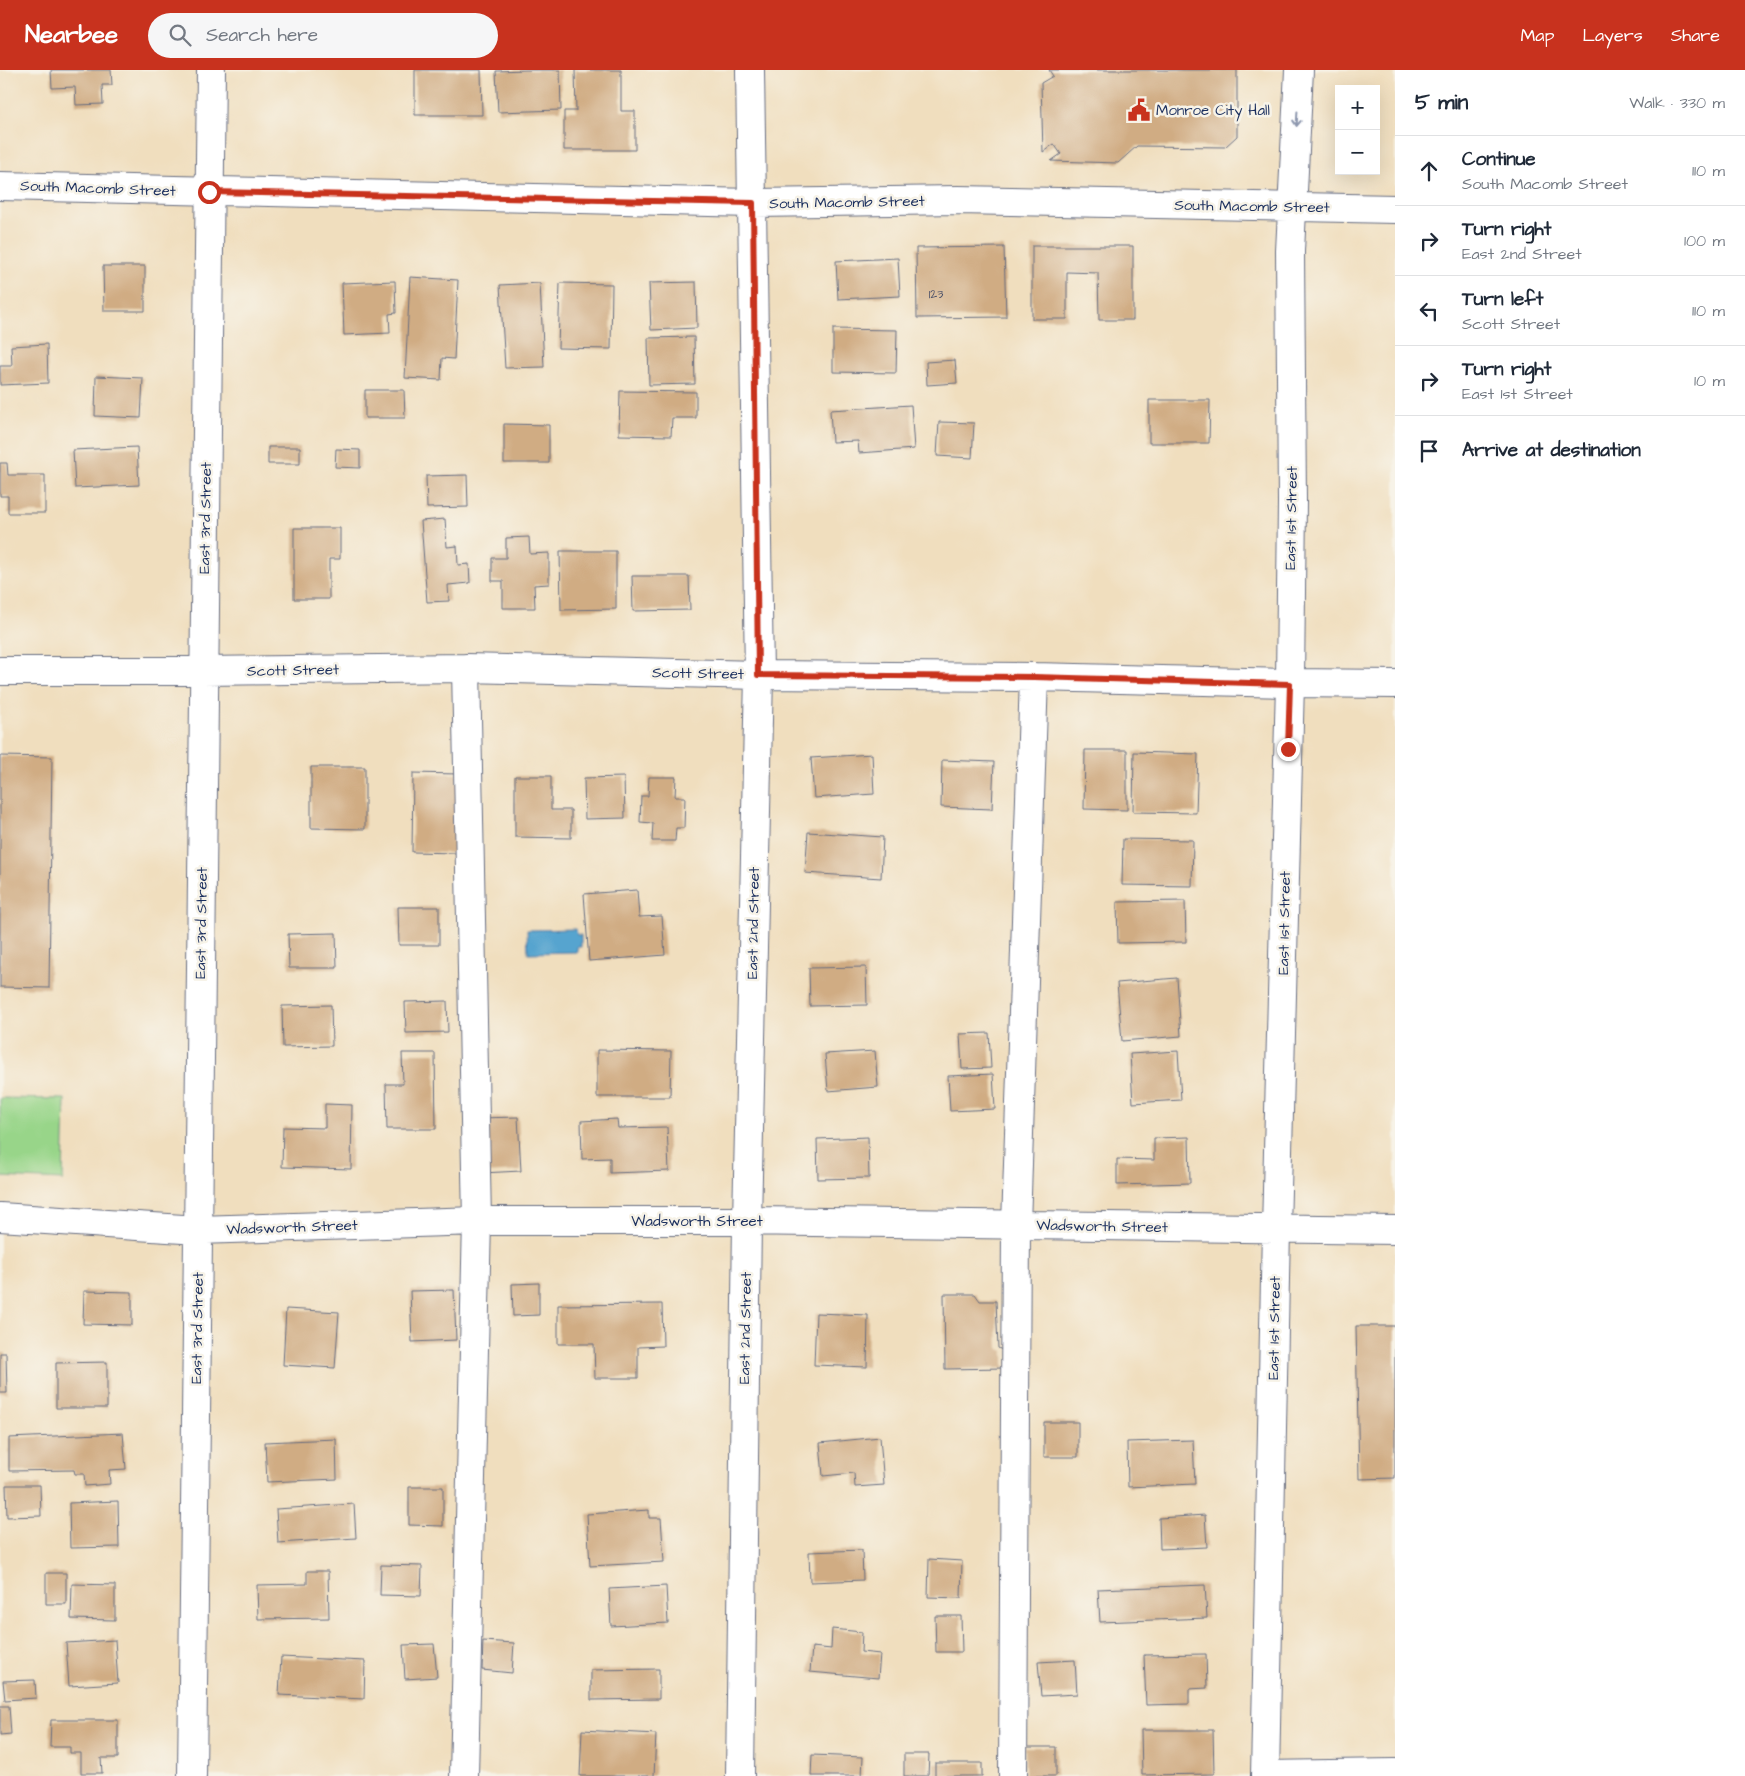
<!DOCTYPE html>
<meta charset="utf-8">
<style>
body{margin:0;font-family:"Architects Daughter",sans-serif;background:#f6f6f7;color:#1f2937}
.controls{position:absolute;right:15px;top:15px;display:grid;overflow:hidden;border-radius:0px;box-shadow:0 5px 20px #0002}
.controls button{width:45px;height:45px;display:grid;place-items:center;padding:0;border:0;border-bottom:1px solid #e0e1e3;background:#fff;color:#1f2937;font:25px sans-serif}
.stop{position:absolute;width:15px;height:15px;margin:-11px;border:4px solid #c8321e;border-radius:50%;background:#fff}
.stop.end{background:#c8321e;border-color:#fff;box-shadow:0 1px 5px #0008}
.list{margin:0;padding:0;list-style:none}
h2{display:flex;justify-content:space-between;align-items:center;height:65px;margin:0;padding:0 20px;font-size:21px}
h2 small{font-size:16px;font-weight:400;color:#747a83}
.list li{display:grid;grid-template-columns:32px 1fr auto;gap:15px;align-items:center;box-sizing:border-box;height:70px;padding:0 20px;border-top:1px solid #e0e1e3}
.list b{display:block;font-size:19px;white-space:nowrap}
.list p{margin:0;font-size:16px;white-space:nowrap;color:#747a83}
.list em{font-size:16px;font-style:normal;color:#747a83}
.icon{flex:none;width:28px;height:28px;fill:none;stroke:currentColor;stroke-width:2;stroke-linecap:round;stroke-linejoin:round}
.map{position:relative;flex:none;width:1395px;height:1706px;overflow:hidden}
header{display:flex;align-items:center;gap:30px;box-sizing:border-box;height:70px;padding:0 25px;background:#c8321e;color:#fff}
header strong{font-size:24px}
nav{display:flex;gap:28px;margin-inline-start:auto;font-size:18px}
.search{width:350px;height:45px;background:#f6f6f7;display:flex;align-items:center;gap:12px;box-sizing:border-box;padding:0 18px;border-radius:28px;color:#747a83;font-size:19px}
main{display:flex}
aside{flex:1;background:#fff}
.map>svg:first-child{display:block}
.green{fill:#98d589;stroke:#5a8274}
.water{fill:#56a4cf;stroke:#386a96}
.building{fill:#d0ac83}
.lines{fill:none;stroke-linecap:round;stroke-linejoin:round}
.minor-casing{stroke:#666c80;stroke-width:30}
.minor{stroke:#fff;stroke-width:28}
.oneway{stroke:#8d97ae}
.route{stroke:#c8321e;stroke-width:6}
.labels{text-anchor:middle;stroke-width:5;stroke-linejoin:round;paint-order:stroke}
.number-label{font-size:12px;fill:#484e67}
.poi-label{font-size:15px;fill:#1b2f5e;stroke:#f7f3e8;text-anchor:start}
.street-label{font-size:15px;fill:#1b2f5e;stroke:#f7f3e8}
</style>
<header>
<strong>Nearbee</strong>
<div class="search"><svg class="icon" aria-label="search" viewBox="0 0 24 24"><circle cx="10" cy="10" r="6"/><path d="M15 15l6 6"/></svg>Search here</div>
<nav><a>Map</a><a>Layers</a><a>Share</a></nav>
</header>
<main>
<div class="map">
<svg width="1395" height="1706" viewBox="0 0 1395 1706">
<rect width="100%" height="100%" fill="#f7f3e8"/>
<filter id="ink" filterUnits="userSpaceOnUse"><feTurbulence type="fractalNoise" baseFrequency=".02" numOctaves="2"/><feDisplacementMap in="SourceGraphic" scale="10" xChannelSelector="R" yChannelSelector="G"/><feConvolveMatrix kernelMatrix="1 2 1 2 8 2 1 2 1" color-interpolation-filters="sRGB"/></filter>
<filter id="wash" filterUnits="userSpaceOnUse"><feTurbulence type="fractalNoise" baseFrequency=".0096" numOctaves="4" result="noise"/><feDisplacementMap in="SourceGraphic" scale="20" xChannelSelector="R" yChannelSelector="G"/><feGaussianBlur stdDeviation="1.12" result="paint"/><feColorMatrix in="noise" values="0 0 0 0 0 0 0 0 0 0 0 0 0 0 0 0 0 1.4 0 .05"/><feComposite in="paint" operator="in"/></filter>
<g filter="url(#wash)">
<rect width="100%" height="100%" fill="#f0debe"/>
<path class="green" d="M 0,1028 L 65,1029 L 63,1110 L 0,1107 Z"/>
<path class="water" d="M 576,859 L 577,865 L 581,865 L 581,877 L 577,877 L 577,882 L 528,883 L 527,860 Z"/>
<g id="blocks">
<path class="building" d="M 51,0 L 111,0 L 112,15 L 102,15 L 103,34 L 76,35 L 75,17 L 52,18 Z
M 415,0 L 481,0 L 482,45 L 415,45 Z
M 526,0 L 560,0 L 561,40 L 498,42 L 496,1 Z
M 575,0 L 621,0 L 621,41 L 635,41 L 635,80 L 564,80 L 564,41 L 576,41 Z
M 1049,0 L 1237,0 L 1237,66 L 1225,77 L 1137,76 L 1118,93 L 1051,91 L 1061,84 L 1054,74 L 1043,82 L 1041,13 L 1053,6 Z
M 1032,176 L 1133,176 L 1133,250 L 1099,250 L 1098,203 L 1067,202 L 1067,249 L 1032,249 Z
M 1004,177 L 1006,247 L 917,248 L 916,178 Z
M 898,188 L 900,226 L 838,229 L 836,191 Z
M 103,196 L 145,196 L 145,241 L 104,241 Z
M 410,207 L 458,210 L 454,289 L 442,288 L 441,310 L 405,308 Z
M 395,211 L 396,243 L 389,244 L 390,263 L 344,265 L 342,213 Z
M 696,212 L 697,258 L 651,260 L 649,213 Z
M 540,213 L 544,297 L 505,298 L 500,215 Z
M 560,213 L 612,214 L 611,279 L 558,278 Z
M 833,259 L 897,260 L 896,303 L 833,302 Z
M 694,267 L 695,314 L 649,315 L 648,268 Z
M 47,274 L 48,313 L 0,315 L 0,296 L 12,296 L 11,276 Z
M 955,290 L 957,313 L 927,315 L 926,292 Z
M 96,306 L 143,308 L 141,348 L 95,346 Z
M 365,320 L 404,320 L 405,348 L 365,348 Z
M 620,321 L 696,322 L 696,348 L 672,348 L 671,366 L 619,365 Z
M 1149,330 L 1210,330 L 1209,373 L 1149,373 Z
M 911,335 L 914,379 L 859,383 L 858,371 L 832,372 L 830,340 Z
M 939,352 L 974,353 L 972,388 L 937,386 Z
M 504,354 L 549,355 L 549,393 L 504,393 Z
M 137,377 L 139,415 L 75,418 L 73,380 Z
M 268,377 L 300,377 L 300,394 L 268,394 Z
M 336,379 L 360,380 L 360,398 L 335,397 Z
M 0,393 L 7,393 L 8,405 L 45,405 L 45,443 L 8,443 L 8,426 L 0,426 Z
M 467,405 L 468,437 L 427,438 L 426,406 Z
M 445,449 L 447,477 L 457,476 L 458,495 L 469,494 L 470,513 L 448,515 L 449,531 L 427,532 L 421,451 Z
M 294,458 L 340,458 L 340,489 L 329,489 L 329,529 L 294,529 Z
M 529,467 L 530,484 L 549,483 L 549,514 L 534,515 L 535,538 L 503,538 L 503,511 L 492,511 L 492,488 L 506,488 L 506,468 Z
M 560,481 L 616,481 L 616,539 L 561,540 Z
M 632,506 L 689,506 L 690,540 L 633,541 Z
M 1085,680 L 1127,680 L 1127,740 L 1084,739 Z
M 1134,682 L 1198,684 L 1196,743 L 1133,742 Z
M 872,684 L 874,724 L 814,728 L 811,688 Z
M 0,686 L 52,687 L 49,918 L 0,917 Z
M 942,690 L 994,692 L 992,739 L 941,737 Z
M 311,697 L 365,697 L 365,759 L 311,758 Z
M 413,703 L 458,704 L 457,783 L 412,782 Z
M 515,706 L 551,706 L 551,740 L 571,740 L 571,768 L 515,767 Z
M 624,707 L 625,748 L 585,749 L 584,708 Z
M 649,707 L 676,707 L 675,727 L 685,727 L 684,758 L 676,758 L 675,771 L 652,771 L 653,753 L 640,752 L 641,726 L 648,726 Z
M 808,762 L 883,767 L 881,808 L 805,803 Z
M 1123,769 L 1193,770 L 1192,816 L 1122,815 Z
M 637,820 L 639,847 L 662,846 L 665,885 L 589,891 L 584,824 Z
M 1185,831 L 1186,872 L 1118,873 L 1117,832 Z
M 398,837 L 439,837 L 439,875 L 399,875 Z
M 336,863 L 337,898 L 289,898 L 288,864 Z
M 866,897 L 867,935 L 810,936 L 809,898 Z
M 1177,908 L 1181,966 L 1122,971 L 1117,913 Z
M 447,931 L 448,962 L 406,963 L 405,932 Z
M 331,935 L 332,976 L 283,977 L 282,936 Z
M 989,963 L 991,998 L 962,999 L 960,964 Z
M 597,980 L 671,981 L 670,1027 L 597,1027 Z
M 875,981 L 878,1017 L 828,1021 L 825,984 Z
M 1178,981 L 1181,1030 L 1133,1033 L 1130,984 Z
M 402,983 L 435,983 L 436,1059 L 387,1059 L 386,1014 L 403,1014 Z
M 993,1004 L 995,1039 L 950,1041 L 948,1006 Z
M 325,1034 L 352,1035 L 351,1099 L 282,1097 L 283,1057 L 325,1058 Z
M 518,1047 L 521,1101 L 482,1103 L 479,1048 Z
M 617,1049 L 618,1058 L 667,1057 L 669,1101 L 610,1103 L 610,1088 L 582,1089 L 581,1051 Z
M 868,1067 L 869,1108 L 818,1109 L 817,1069 Z
M 1189,1067 L 1190,1113 L 1117,1115 L 1117,1089 L 1154,1090 L 1154,1068 Z
M 539,1213 L 539,1245 L 513,1246 L 512,1214 Z
M 454,1220 L 456,1270 L 412,1272 L 410,1221 Z
M 84,1221 L 132,1222 L 132,1255 L 83,1254 Z
M 944,1224 L 975,1224 L 980,1231 L 996,1231 L 998,1278 L 1004,1281 L 1004,1298 L 945,1299 Z
M 662,1234 L 663,1276 L 638,1277 L 638,1308 L 595,1308 L 594,1274 L 558,1274 L 558,1235 Z
M 286,1239 L 339,1242 L 335,1298 L 283,1295 Z
M 816,1243 L 868,1245 L 867,1297 L 814,1295 Z
M 1356,1256 L 1395,1256 L 1395,1408 L 1359,1409 Z
M 0,1283 L 6,1283 L 7,1323 L 0,1323 Z
M 107,1292 L 107,1338 L 56,1338 L 56,1293 Z
M 1044,1352 L 1078,1352 L 1078,1387 L 1044,1387 Z
M 123,1363 L 126,1399 L 109,1400 L 110,1414 L 85,1416 L 84,1404 L 75,1404 L 74,1400 L 9,1401 L 9,1368 Z
M 880,1367 L 884,1415 L 855,1417 L 854,1403 L 823,1406 L 820,1373 Z
M 336,1369 L 337,1409 L 267,1412 L 265,1372 Z
M 1193,1370 L 1195,1414 L 1128,1417 L 1127,1372 Z
M 6,1415 L 40,1415 L 41,1446 L 7,1447 Z
M 409,1417 L 443,1417 L 443,1456 L 409,1455 Z
M 118,1431 L 119,1477 L 70,1478 L 69,1433 Z
M 354,1434 L 356,1468 L 278,1473 L 276,1439 Z
M 649,1440 L 649,1448 L 661,1448 L 664,1492 L 590,1496 L 587,1444 Z
M 1205,1445 L 1207,1477 L 1160,1479 L 1159,1448 Z
M 862,1480 L 863,1510 L 810,1512 L 809,1482 Z
M 929,1489 L 962,1491 L 961,1528 L 928,1527 Z
M 381,1495 L 422,1496 L 421,1526 L 380,1525 Z
M 307,1501 L 328,1501 L 329,1548 L 258,1549 L 257,1515 L 307,1514 Z
M 46,1503 L 66,1503 L 66,1534 L 46,1534 Z
M 72,1514 L 115,1515 L 115,1550 L 71,1549 Z
M 1205,1515 L 1207,1548 L 1100,1552 L 1098,1519 Z
M 666,1516 L 668,1553 L 611,1556 L 609,1519 Z
M 935,1546 L 961,1546 L 962,1582 L 936,1582 Z
M 832,1559 L 862,1562 L 861,1582 L 880,1584 L 878,1608 L 810,1602 L 812,1577 L 831,1579 Z
M 115,1570 L 118,1613 L 69,1616 L 66,1573 Z
M 483,1571 L 514,1573 L 512,1603 L 482,1600 Z
M 434,1574 L 437,1607 L 405,1609 L 403,1575 Z
M 1206,1584 L 1207,1618 L 1189,1619 L 1189,1634 L 1146,1635 L 1144,1585 Z
M 281,1587 L 365,1591 L 364,1629 L 279,1625 Z
M 1075,1590 L 1077,1624 L 1041,1626 L 1038,1592 Z
M 659,1599 L 659,1629 L 591,1630 L 591,1600 Z
M 35,1610 L 36,1628 L 5,1630 L 3,1611 Z
M 0,1636 L 9,1636 L 11,1664 L 0,1665 Z
M 51,1650 L 118,1650 L 118,1688 L 101,1688 L 102,1703 L 81,1703 L 81,1683 L 70,1683 L 70,1677 L 50,1677 Z
M 582,1660 L 656,1664 L 654,1706 L 580,1706 Z
M 1141,1660 L 1213,1660 L 1214,1704 L 1142,1705 Z
M 1025,1677 L 1056,1677 L 1056,1706 L 1025,1706 Z
M 904,1684 L 929,1684 L 928,1706 L 904,1706 Z
M 812,1685 L 863,1687 L 862,1706 L 811,1706 Z
M 935,1693 L 982,1693 L 982,1706 L 935,1706 Z"/>
</g>
</g>
<g filter="url(#ink)">
<use href="#blocks" fill-opacity="0" stroke="#666c80" stroke-width="1"/>
<g class="lines">
<defs>
<path id="minor" d="M 0,116 L 753,133 L 958,130 L 1395,139
M 0,601 L 203,601 L 466,598 L 759,605 L 1034,607 L 1290,613 L 1395,614
M 0,1147 L 198,1160 L 477,1151 L 747,1151 L 1395,1160
M 1265,1705 L 1395,1703
M 192,1706 L 211,0
M 464,1706 L 477,1151 L 466,598
M 740,1706 L 747,1151 L 759,605 L 750,0
M 1013,1706 L 1016,1155 L 1034,607
M 1265,1706 L 1276,1159 L 1290,613 L 1292,432 L 1290,181 L 1299,0"/>
</defs>
<use href="#minor" class="minor-casing"/>
<use href="#minor" class="minor"/>
</g>
<defs><path id="oneway-shaft" d="M-6 0H5M1.5-3L5.5 0L1.5 3" fill="none" stroke-width="1.6" stroke-linecap="round" stroke-linejoin="round" transform="scale(1.25)"/></defs>
<use class="oneway" href="#oneway-shaft" transform="translate(1297 49) rotate(93)"/>
</g>
<g class="lines" filter="url(#ink)">
<path class="route" d="M 209,122 L 753,133 L 758,605 L 1034,607 L 1290,614 L 1288,679"/>
</g>
<defs>
<symbol id="civic-bare" viewBox="-9 -9 18 18"><path d="M-.6-6.5H3V-4.5H.6V-3L4-1V1h2V6H-6V1h2V-1L-.6-3ZM-1.2 2.5V6h2.4V2.5Z" fill="#c8321e" stroke="#f7f3e8" stroke-width="2.5" paint-order="stroke"/></symbol>
</defs>
<g fill-rule="evenodd">
<use href="#civic-bare" x="1123" y="24" width="32" height="32"/>
</g>
<g class="labels">
<g class="number-label">
<text x="936" y="228">123</text>
</g>
<g class="poi-label">
<text x="1156" y="45">Monroe City Hall</text>
</g>
<g class="street-label">
<text transform="translate(98 118) rotate(2)" y="5">South Macomb Street</text>
<text transform="translate(847 132) rotate(-1)" y="5">South Macomb Street</text>
<text transform="translate(1252 136) rotate(1)" y="5">South Macomb Street</text>
<text transform="translate(205 448) rotate(-89)" y="5">East 3rd Street</text>
<text transform="translate(1291 448) rotate(-89)" y="5">East 1st Street</text>
<text transform="translate(293 600) rotate(-1)" y="5">Scott Street</text>
<text transform="translate(698 603) rotate(1)" y="5">Scott Street</text>
<text transform="translate(201 853) rotate(-89)" y="5">East 3rd Street</text>
<text transform="translate(753 853) rotate(-89)" y="5">East 2nd Street</text>
<text transform="translate(1284 853) rotate(-89)" y="5">East 1st Street</text>
<text x="697" y="1156">Wadsworth Street</text>
<text transform="translate(1102 1156) rotate(1)" y="5">Wadsworth Street</text>
<text transform="translate(292 1157) rotate(-2)" y="5">Wadsworth Street</text>
<text transform="translate(197 1258) rotate(-89)" y="5">East 3rd Street</text>
<text transform="translate(745 1258) rotate(-89)" y="5">East 2nd Street</text>
<text transform="translate(1274 1258) rotate(-89)" y="5">East 1st Street</text>
</g>
</g>
</svg>
<div class="controls">
<button>+</button>
<button>−</button>
</div>
<div class="stop" style="left:209px;top:122px"></div>
<div class="stop end" style="left:1288px;top:679px"></div>
</div>
<aside>
<h2>5 min<small>Walk · 330 m</small></h2>
<ul class="list">
<li><svg class="icon" aria-label="ahead" viewBox="0 0 24 24"><path d="M12 20V5M6 11l6-6 6 6"/></svg><div><b>Continue</b><p>South Macomb Street</p></div><em>110 m</em></li>
<li><svg class="icon" aria-label="right" viewBox="0 0 24 24"><path d="M7 20v-9h11M14 6l5 5-5 5"/></svg><div><b>Turn right</b><p>East 2nd Street</p></div><em>100 m</em></li>
<li><svg class="icon" aria-label="left" viewBox="0 0 24 24"><path d="M17 20v-9H6M10 6l-5 5 5 5"/></svg><div><b>Turn left</b><p>Scott Street</p></div><em>110 m</em></li>
<li><svg class="icon" aria-label="right" viewBox="0 0 24 24"><path d="M7 20v-9h11M14 6l5 5-5 5"/></svg><div><b>Turn right</b><p>East 1st Street</p></div><em>10 m</em></li>
<li><svg class="icon" aria-label="arrive" viewBox="0 0 24 24"><path d="M6 21V4h12l-3 4 3 4H6"/></svg><div><b>Arrive at destination</b></div></li>
</ul>
</aside>
</main>
